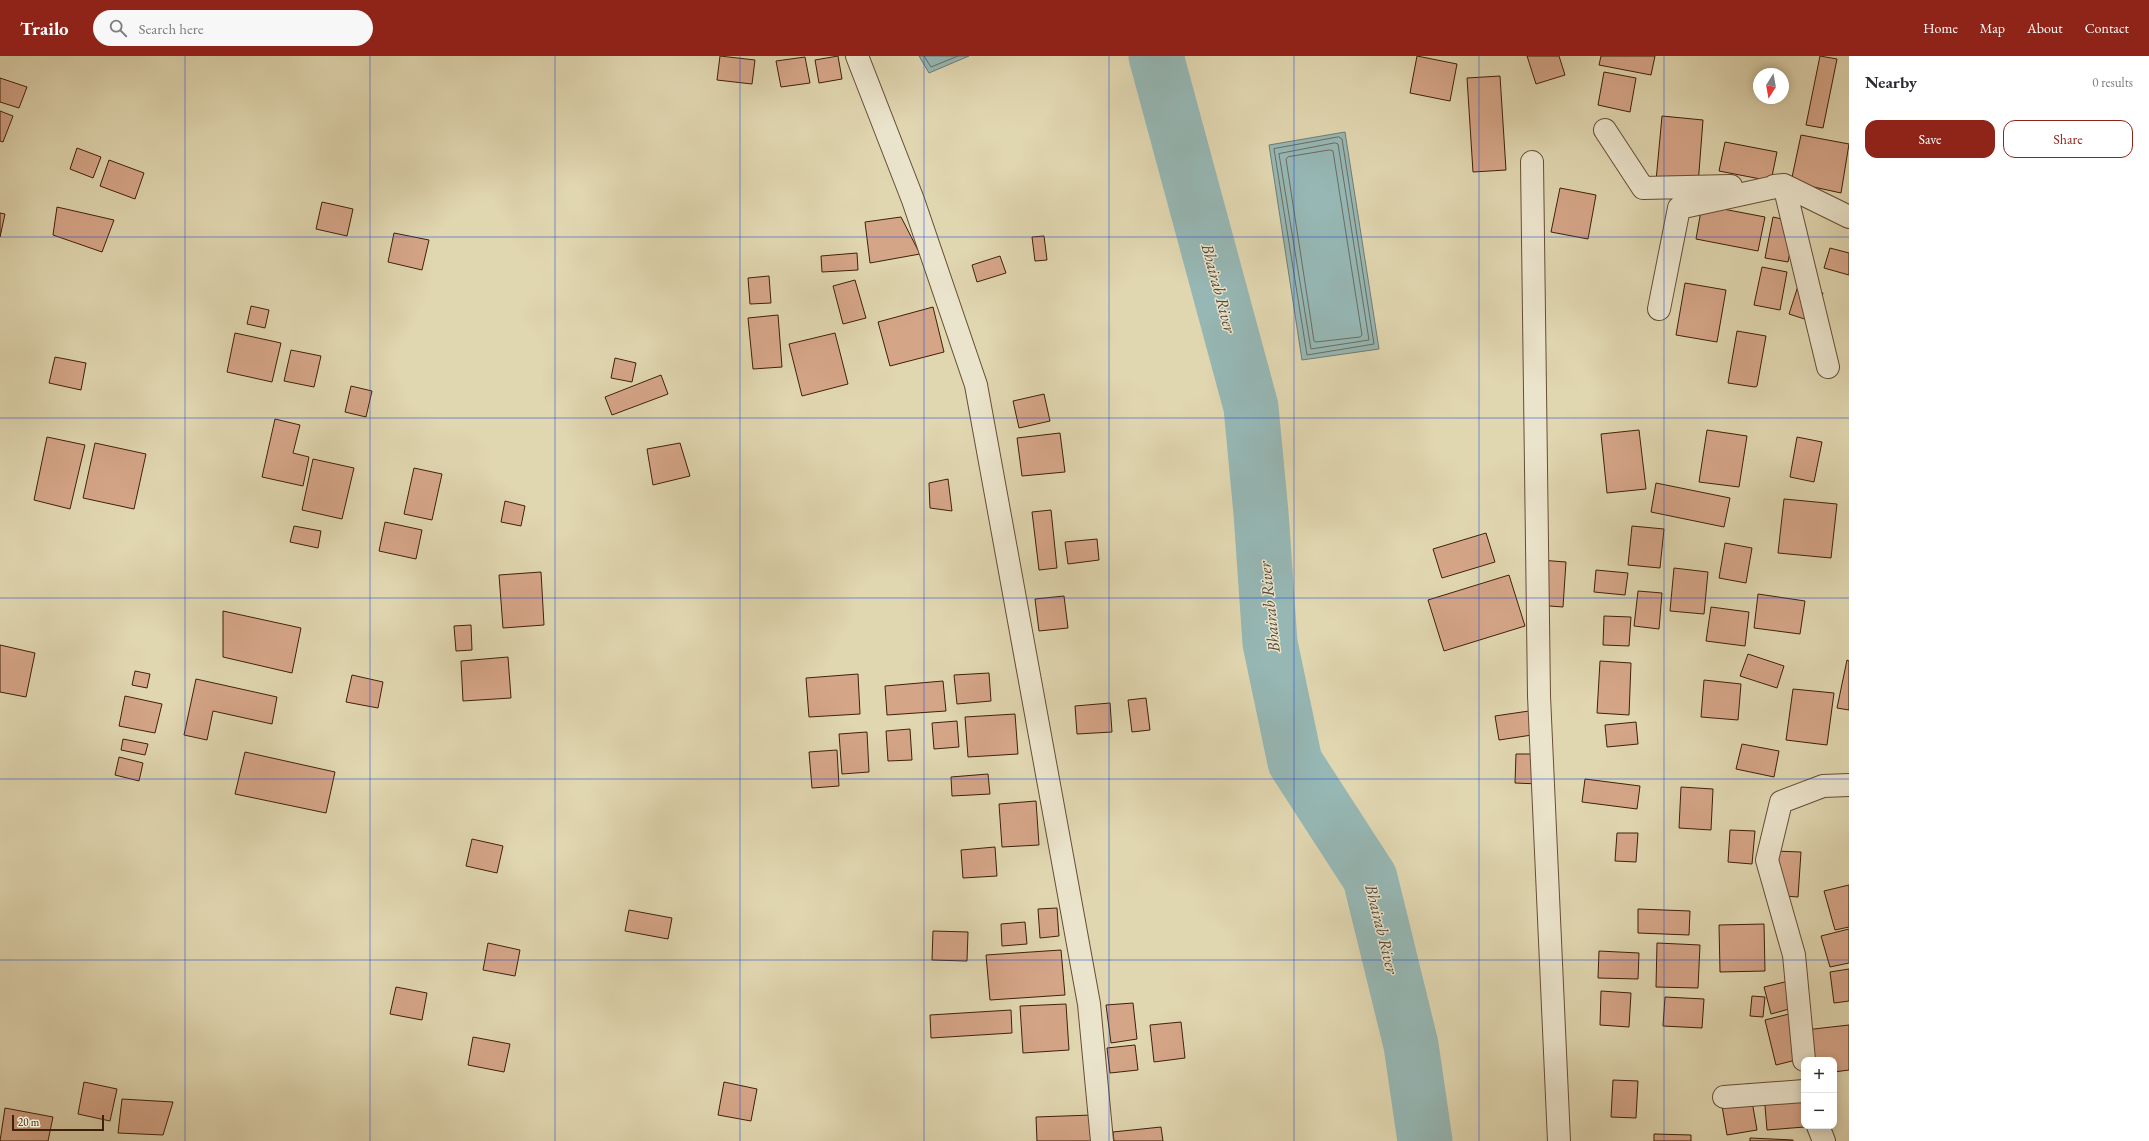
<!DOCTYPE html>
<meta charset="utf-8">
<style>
body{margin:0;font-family:"EB Garamond",serif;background:#f7f7f7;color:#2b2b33}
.controls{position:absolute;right:12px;bottom:12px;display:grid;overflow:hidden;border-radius:8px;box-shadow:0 2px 10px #0003}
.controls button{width:36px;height:36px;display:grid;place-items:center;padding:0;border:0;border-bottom:1px solid #e1e1e2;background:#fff;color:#2b2b33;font:20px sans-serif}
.compass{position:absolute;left:1753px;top:12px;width:36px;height:36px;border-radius:50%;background:#fff;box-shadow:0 2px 10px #0003;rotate:191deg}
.scale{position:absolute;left:12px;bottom:10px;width:92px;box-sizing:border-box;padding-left:4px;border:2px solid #3f200a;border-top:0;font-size:11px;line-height:14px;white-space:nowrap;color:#3f200a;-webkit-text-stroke:3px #ebe4cc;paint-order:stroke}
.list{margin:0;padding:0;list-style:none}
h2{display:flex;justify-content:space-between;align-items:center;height:52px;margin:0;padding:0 16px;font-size:17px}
h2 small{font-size:13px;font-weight:400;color:#7c7c81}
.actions{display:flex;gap:8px;padding:12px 16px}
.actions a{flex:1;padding:9px 0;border:1px solid #8f2418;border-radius:12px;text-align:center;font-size:14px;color:#8f2418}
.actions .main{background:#8f2418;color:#fff}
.icon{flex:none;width:22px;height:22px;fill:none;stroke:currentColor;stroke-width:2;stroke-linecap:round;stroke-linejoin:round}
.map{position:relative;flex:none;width:1849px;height:1085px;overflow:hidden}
header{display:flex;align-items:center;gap:24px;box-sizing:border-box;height:56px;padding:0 20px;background:#8f2418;color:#fff}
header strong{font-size:19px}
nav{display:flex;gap:22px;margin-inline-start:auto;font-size:14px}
.search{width:280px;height:36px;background:#f7f7f7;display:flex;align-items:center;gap:10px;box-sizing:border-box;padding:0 14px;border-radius:22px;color:#7c7c81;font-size:15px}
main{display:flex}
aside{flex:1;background:#fff}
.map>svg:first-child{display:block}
.water{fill:#96b7b4;stroke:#737b70}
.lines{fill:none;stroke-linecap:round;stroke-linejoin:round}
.shore{stroke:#6a6c5f;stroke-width:1}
.river{stroke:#96b7b4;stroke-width:55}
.building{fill:#d5a588;stroke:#3f200a}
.minor-casing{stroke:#674e34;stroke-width:24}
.minor{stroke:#ebe4cc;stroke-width:22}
.grid{fill:none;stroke:#1d4ed8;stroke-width:1;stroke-opacity:0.55}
.labels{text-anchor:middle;stroke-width:3;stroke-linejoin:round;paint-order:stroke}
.water-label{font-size:17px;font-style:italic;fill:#554634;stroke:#ebe4cc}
</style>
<header>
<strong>Trailo</strong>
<div class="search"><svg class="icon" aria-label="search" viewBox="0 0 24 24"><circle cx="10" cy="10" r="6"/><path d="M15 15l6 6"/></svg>Search here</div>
<nav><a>Home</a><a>Map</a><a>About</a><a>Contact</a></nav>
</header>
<main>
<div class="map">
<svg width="1849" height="1085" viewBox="0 0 1849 1085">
<rect width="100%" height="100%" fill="#e0d6b0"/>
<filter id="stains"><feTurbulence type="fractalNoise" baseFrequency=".005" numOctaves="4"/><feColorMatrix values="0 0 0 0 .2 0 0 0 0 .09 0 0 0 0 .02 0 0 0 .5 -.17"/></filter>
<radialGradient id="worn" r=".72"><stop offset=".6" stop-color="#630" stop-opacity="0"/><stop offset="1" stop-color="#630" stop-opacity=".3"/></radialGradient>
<path class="water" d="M 919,0 L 969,0 L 929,17 Z
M 1345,76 L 1379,293 L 1302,304 L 1269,89 Z"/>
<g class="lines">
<path class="shore" d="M 924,0 L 931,11 L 958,0
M 1339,81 L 1342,83 L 1374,288 L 1307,299 L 1274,93 Z
M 1335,87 L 1338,88 L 1369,284 L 1311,293 L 1279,98 Z
M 1330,94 L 1333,95 L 1362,279 L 1360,281 L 1316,286 L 1314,285 L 1286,103 L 1288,101 Z"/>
<path class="river" d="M 1156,0 L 1251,351 L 1261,457 L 1270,587 L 1295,706 L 1370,822 L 1411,989 L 1425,1085"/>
</g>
<path class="building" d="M 720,0 L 755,4 L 752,28 L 717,24 Z
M 838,0 L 842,23 L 819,27 L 815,4 Z
M 1417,0 L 1457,8 L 1450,45 L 1410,37 Z
M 1527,0 L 1559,0 L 1565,19 L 1536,28 Z
M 1601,0 L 1655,0 L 1651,19 L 1599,9 Z
M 1820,0 L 1837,3 L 1823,72 L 1806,69 Z
M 805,1 L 810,27 L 781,31 L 776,5 Z
M 1604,16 L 1636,22 L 1630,56 L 1598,49 Z
M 1500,20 L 1506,114 L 1473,116 L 1467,22 Z
M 0,22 L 27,31 L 19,52 L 0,46 Z
M 0,55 L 13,60 L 3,86 L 0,85 Z
M 1662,60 L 1703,64 L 1698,129 L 1656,125 Z
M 1801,79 L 1849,88 L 1841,137 L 1791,126 Z
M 1725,86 L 1777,96 L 1771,125 L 1719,115 Z
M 77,92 L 101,101 L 93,122 L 70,113 Z
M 109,104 L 144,117 L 135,143 L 100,130 Z
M 1560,132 L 1596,139 L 1588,183 L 1551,176 Z
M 322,146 L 353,153 L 347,180 L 316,173 Z
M 1702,149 L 1765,161 L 1758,195 L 1696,183 Z
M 57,151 L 114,164 L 102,196 L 53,179 Z
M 0,157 L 5,158 L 0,181 Z
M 901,161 L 920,198 L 870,207 L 865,166 Z
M 1773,161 L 1796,166 L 1788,206 L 1765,202 Z
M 394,177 L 429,184 L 422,214 L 388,206 Z
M 1044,180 L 1047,204 L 1035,205 L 1032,181 Z
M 1830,192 L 1849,197 L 1849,219 L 1824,212 Z
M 857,197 L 858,214 L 822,216 L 821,200 Z
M 1000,200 L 1006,217 L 977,226 L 972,209 Z
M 1762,211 L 1787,216 L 1780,254 L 1754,249 Z
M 769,220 L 771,247 L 750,248 L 748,222 Z
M 855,224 L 866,262 L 843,268 L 833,230 Z
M 1685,227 L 1726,234 L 1717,286 L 1676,279 Z
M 1798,230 L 1823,237 L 1814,266 L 1789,258 Z
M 251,250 L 269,254 L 265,272 L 247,268 Z
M 933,251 L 944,296 L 890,310 L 878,266 Z
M 778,259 L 782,311 L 753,313 L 748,262 Z
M 1737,275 L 1766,280 L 1757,330 L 1755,331 L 1728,327 Z
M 235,277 L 281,287 L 272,326 L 227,316 Z
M 835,277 L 848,328 L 802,340 L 789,288 Z
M 291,294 L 321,300 L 314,331 L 284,325 Z
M 55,301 L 86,307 L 81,334 L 49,327 Z
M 615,302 L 636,307 L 632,326 L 611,322 Z
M 661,319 L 668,338 L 612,359 L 605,341 Z
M 351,330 L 372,335 L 366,361 L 345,356 Z
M 1044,338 L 1050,365 L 1019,372 L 1013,345 Z
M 275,363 L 300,369 L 293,397 L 309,401 L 303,430 L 262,421 Z
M 1639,374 L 1646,433 L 1607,437 L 1601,378 Z
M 1707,374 L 1747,380 L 1739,431 L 1699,426 Z
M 1060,377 L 1065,416 L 1022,420 L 1017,382 Z
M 47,381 L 85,389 L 70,453 L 34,444 Z
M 1797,381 L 1822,386 L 1814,426 L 1790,421 Z
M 95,387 L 146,398 L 134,453 L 83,442 Z
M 680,387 L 690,420 L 653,429 L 647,393 Z
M 313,403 L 354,412 L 342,463 L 302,454 Z
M 414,412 L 442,418 L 432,464 L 404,458 Z
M 948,423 L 952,455 L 930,452 L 929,427 Z
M 1656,427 L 1730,442 L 1724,471 L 1651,456 Z
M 1784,443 L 1837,448 L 1831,502 L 1778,497 Z
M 505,445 L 525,450 L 521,470 L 501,466 Z
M 1051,454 L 1057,512 L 1039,514 L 1032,456 Z
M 385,466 L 422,474 L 416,503 L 379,495 Z
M 294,470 L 321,475 L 318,492 L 290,486 Z
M 1632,470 L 1664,473 L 1660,512 L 1628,509 Z
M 1486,477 L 1495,506 L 1442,522 L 1433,493 Z
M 1097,483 L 1099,504 L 1068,508 L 1065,486 Z
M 1725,487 L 1752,492 L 1746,527 L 1719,522 Z
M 1540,504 L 1566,506 L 1563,551 L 1536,549 Z
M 1674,512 L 1708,516 L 1704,558 L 1670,555 Z
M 1596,514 L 1628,517 L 1625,539 L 1594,536 Z
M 541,516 L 544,569 L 503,572 L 499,519 Z
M 1509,519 L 1525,570 L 1444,595 L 1428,544 Z
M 1638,535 L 1662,537 L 1659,573 L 1634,570 Z
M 1758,538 L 1805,545 L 1800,578 L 1754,572 Z
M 1064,540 L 1068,572 L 1039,575 L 1035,543 Z
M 1711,551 L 1749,556 L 1745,590 L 1706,585 Z
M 223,555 L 301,572 L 292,617 L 223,601 Z
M 1604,560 L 1631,561 L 1629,590 L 1603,589 Z
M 471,569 L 472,594 L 456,595 L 454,570 Z
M 0,589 L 35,597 L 26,641 L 0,636 Z
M 1748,598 L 1784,610 L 1777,632 L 1740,620 Z
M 508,601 L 511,642 L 463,645 L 461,605 Z
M 1847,604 L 1849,605 L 1849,654 L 1837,652 Z
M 1600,605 L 1631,607 L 1629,659 L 1597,657 Z
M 135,615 L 150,618 L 147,632 L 132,629 Z
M 989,617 L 991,645 L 957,648 L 954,619 Z
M 858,618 L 860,658 L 809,661 L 806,622 Z
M 352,619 L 383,626 L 378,652 L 346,646 Z
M 196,623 L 277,641 L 272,668 L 213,655 L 207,684 L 184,679 Z
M 1704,624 L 1741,628 L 1738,664 L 1701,661 Z
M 943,625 L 946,655 L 887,659 L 885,630 Z
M 1793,633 L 1834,637 L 1827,689 L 1786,684 Z
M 125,640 L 162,648 L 155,677 L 119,670 Z
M 1146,642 L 1150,674 L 1132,676 L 1128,644 Z
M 1110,647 L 1112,676 L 1077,678 L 1075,650 Z
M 1529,655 L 1532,679 L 1499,684 L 1495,660 Z
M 1015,658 L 1018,698 L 968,701 L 965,661 Z
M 957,665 L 959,691 L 934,693 L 932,667 Z
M 1636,666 L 1638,688 L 1607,691 L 1605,669 Z
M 910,673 L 912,704 L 888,705 L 886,675 Z
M 867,676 L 869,716 L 842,718 L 839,678 Z
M 123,683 L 148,688 L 145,699 L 121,694 Z
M 1742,688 L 1779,695 L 1774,721 L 1736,713 Z
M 837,694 L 839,730 L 812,732 L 809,696 Z
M 245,696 L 335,716 L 326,757 L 235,738 Z
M 1516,698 L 1541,698 L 1539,728 L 1515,727 Z
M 119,701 L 143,707 L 139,725 L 115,719 Z
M 988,718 L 990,738 L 952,740 L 951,721 Z
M 1585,723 L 1640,730 L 1637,753 L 1582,746 Z
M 1681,731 L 1713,733 L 1711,774 L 1679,772 Z
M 1036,745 L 1039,789 L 1002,791 L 999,748 Z
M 1730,774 L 1755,775 L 1752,808 L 1728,806 Z
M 1617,777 L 1638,777 L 1636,806 L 1615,805 Z
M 472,783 L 503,790 L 497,817 L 466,810 Z
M 995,791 L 997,820 L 963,822 L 961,794 Z
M 1774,795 L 1801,796 L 1798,841 L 1771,839 Z
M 1849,829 L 1849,871 L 1835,874 L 1824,835 Z
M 1057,852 L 1059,880 L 1040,882 L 1038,853 Z
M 1638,853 L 1690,855 L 1689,879 L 1638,877 Z
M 629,854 L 672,862 L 668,883 L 625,875 Z
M 1025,866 L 1027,888 L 1002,890 L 1001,868 Z
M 1764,868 L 1765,915 L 1720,916 L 1719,869 Z
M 1849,873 L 1849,907 L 1830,911 L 1821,880 Z
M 933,875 L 968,876 L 967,905 L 932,904 Z
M 488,887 L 520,894 L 515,920 L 483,914 Z
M 1657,887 L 1700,889 L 1698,932 L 1656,931 Z
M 1061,894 L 1065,939 L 990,944 L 986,899 Z
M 1599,895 L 1639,897 L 1638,923 L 1598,922 Z
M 1849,913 L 1849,945 L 1834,947 L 1830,916 Z
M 1793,924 L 1800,950 L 1771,958 L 1764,931 Z
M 396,931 L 427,937 L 422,964 L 390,958 Z
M 1601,935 L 1631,937 L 1629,971 L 1600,969 Z
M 1752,940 L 1765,941 L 1763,961 L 1750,960 Z
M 1665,941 L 1704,943 L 1702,972 L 1663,970 Z
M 1133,947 L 1137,983 L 1111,987 L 1106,949 Z
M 1066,948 L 1069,994 L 1023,997 L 1020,950 Z
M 1011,954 L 1012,977 L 931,982 L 930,959 Z
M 1789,958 L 1800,1003 L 1776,1009 L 1765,964 Z
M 1181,966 L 1185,1002 L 1154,1006 L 1150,969 Z
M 1849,969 L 1849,1014 L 1834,1016 L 1834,1004 L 1808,1004 L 1805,974 Z
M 473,981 L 510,988 L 504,1016 L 468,1009 Z
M 1135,989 L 1138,1014 L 1110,1017 L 1107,992 Z
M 1613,1024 L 1638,1025 L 1636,1062 L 1611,1061 Z
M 84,1026 L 117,1033 L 110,1065 L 78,1058 Z
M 724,1026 L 757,1033 L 751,1065 L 718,1059 Z
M 1749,1028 L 1757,1074 L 1727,1079 L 1719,1033 Z
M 1804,1035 L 1804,1070 L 1817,1070 L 1767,1074 L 1764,1038 Z
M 122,1043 L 173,1046 L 163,1079 L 118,1077 Z
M 5,1052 L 53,1061 L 48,1085 L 0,1085 Z
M 1092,1059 L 1093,1085 L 1037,1085 L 1036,1061 Z
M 1161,1071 L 1163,1085 L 1114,1085 L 1113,1076 Z
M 1654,1078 L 1691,1079 L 1691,1085 L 1654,1085 Z
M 1750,1082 L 1793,1084 L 1793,1085 L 1750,1085 Z"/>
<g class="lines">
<defs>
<path id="minor" d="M 857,0 L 913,144 L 976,329 L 1089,948 L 1102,1085
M 1605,74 L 1643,132 L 1731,130
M 1532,106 L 1539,640 L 1559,1085
M 1774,130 L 1784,129 L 1849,161
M 1659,253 L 1679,152 L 1784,129 L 1828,311
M 1804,1004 L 1794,899 L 1767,804 L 1781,746 L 1823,730 L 1849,729
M 1724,1041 L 1804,1035
M 1818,1070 L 1824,1085"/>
</defs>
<use href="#minor" class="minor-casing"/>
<use href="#minor" class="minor"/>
</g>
<path class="grid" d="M 185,0 L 185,1085M 370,0 L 370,1085M 555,0 L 555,1085M 740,0 L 740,1085M 924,0 L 924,1085M 1109,0 L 1109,1085M 1294,0 L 1294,1085M 1479,0 L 1479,1085M 1664,0 L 1664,1085M 0,181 L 1849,181M 0,362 L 1849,362M 0,542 L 1849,542M 0,723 L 1849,723M 0,904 L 1849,904"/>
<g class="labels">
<g class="water-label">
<text transform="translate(1219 232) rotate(75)" y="6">Bhairab River</text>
<text transform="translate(1269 551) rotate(-96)" y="6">Bhairab River</text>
<text transform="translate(1382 873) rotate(76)" y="6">Bhairab River</text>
</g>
</g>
<rect width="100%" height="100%" filter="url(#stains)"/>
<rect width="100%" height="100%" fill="url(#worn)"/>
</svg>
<div class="controls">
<button>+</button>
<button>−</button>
</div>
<svg class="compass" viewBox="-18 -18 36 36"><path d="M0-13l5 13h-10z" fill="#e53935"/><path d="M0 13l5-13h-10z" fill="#7c7c81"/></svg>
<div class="scale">20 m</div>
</div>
<aside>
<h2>Nearby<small>0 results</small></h2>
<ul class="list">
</ul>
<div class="actions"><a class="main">Save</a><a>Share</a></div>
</aside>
</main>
